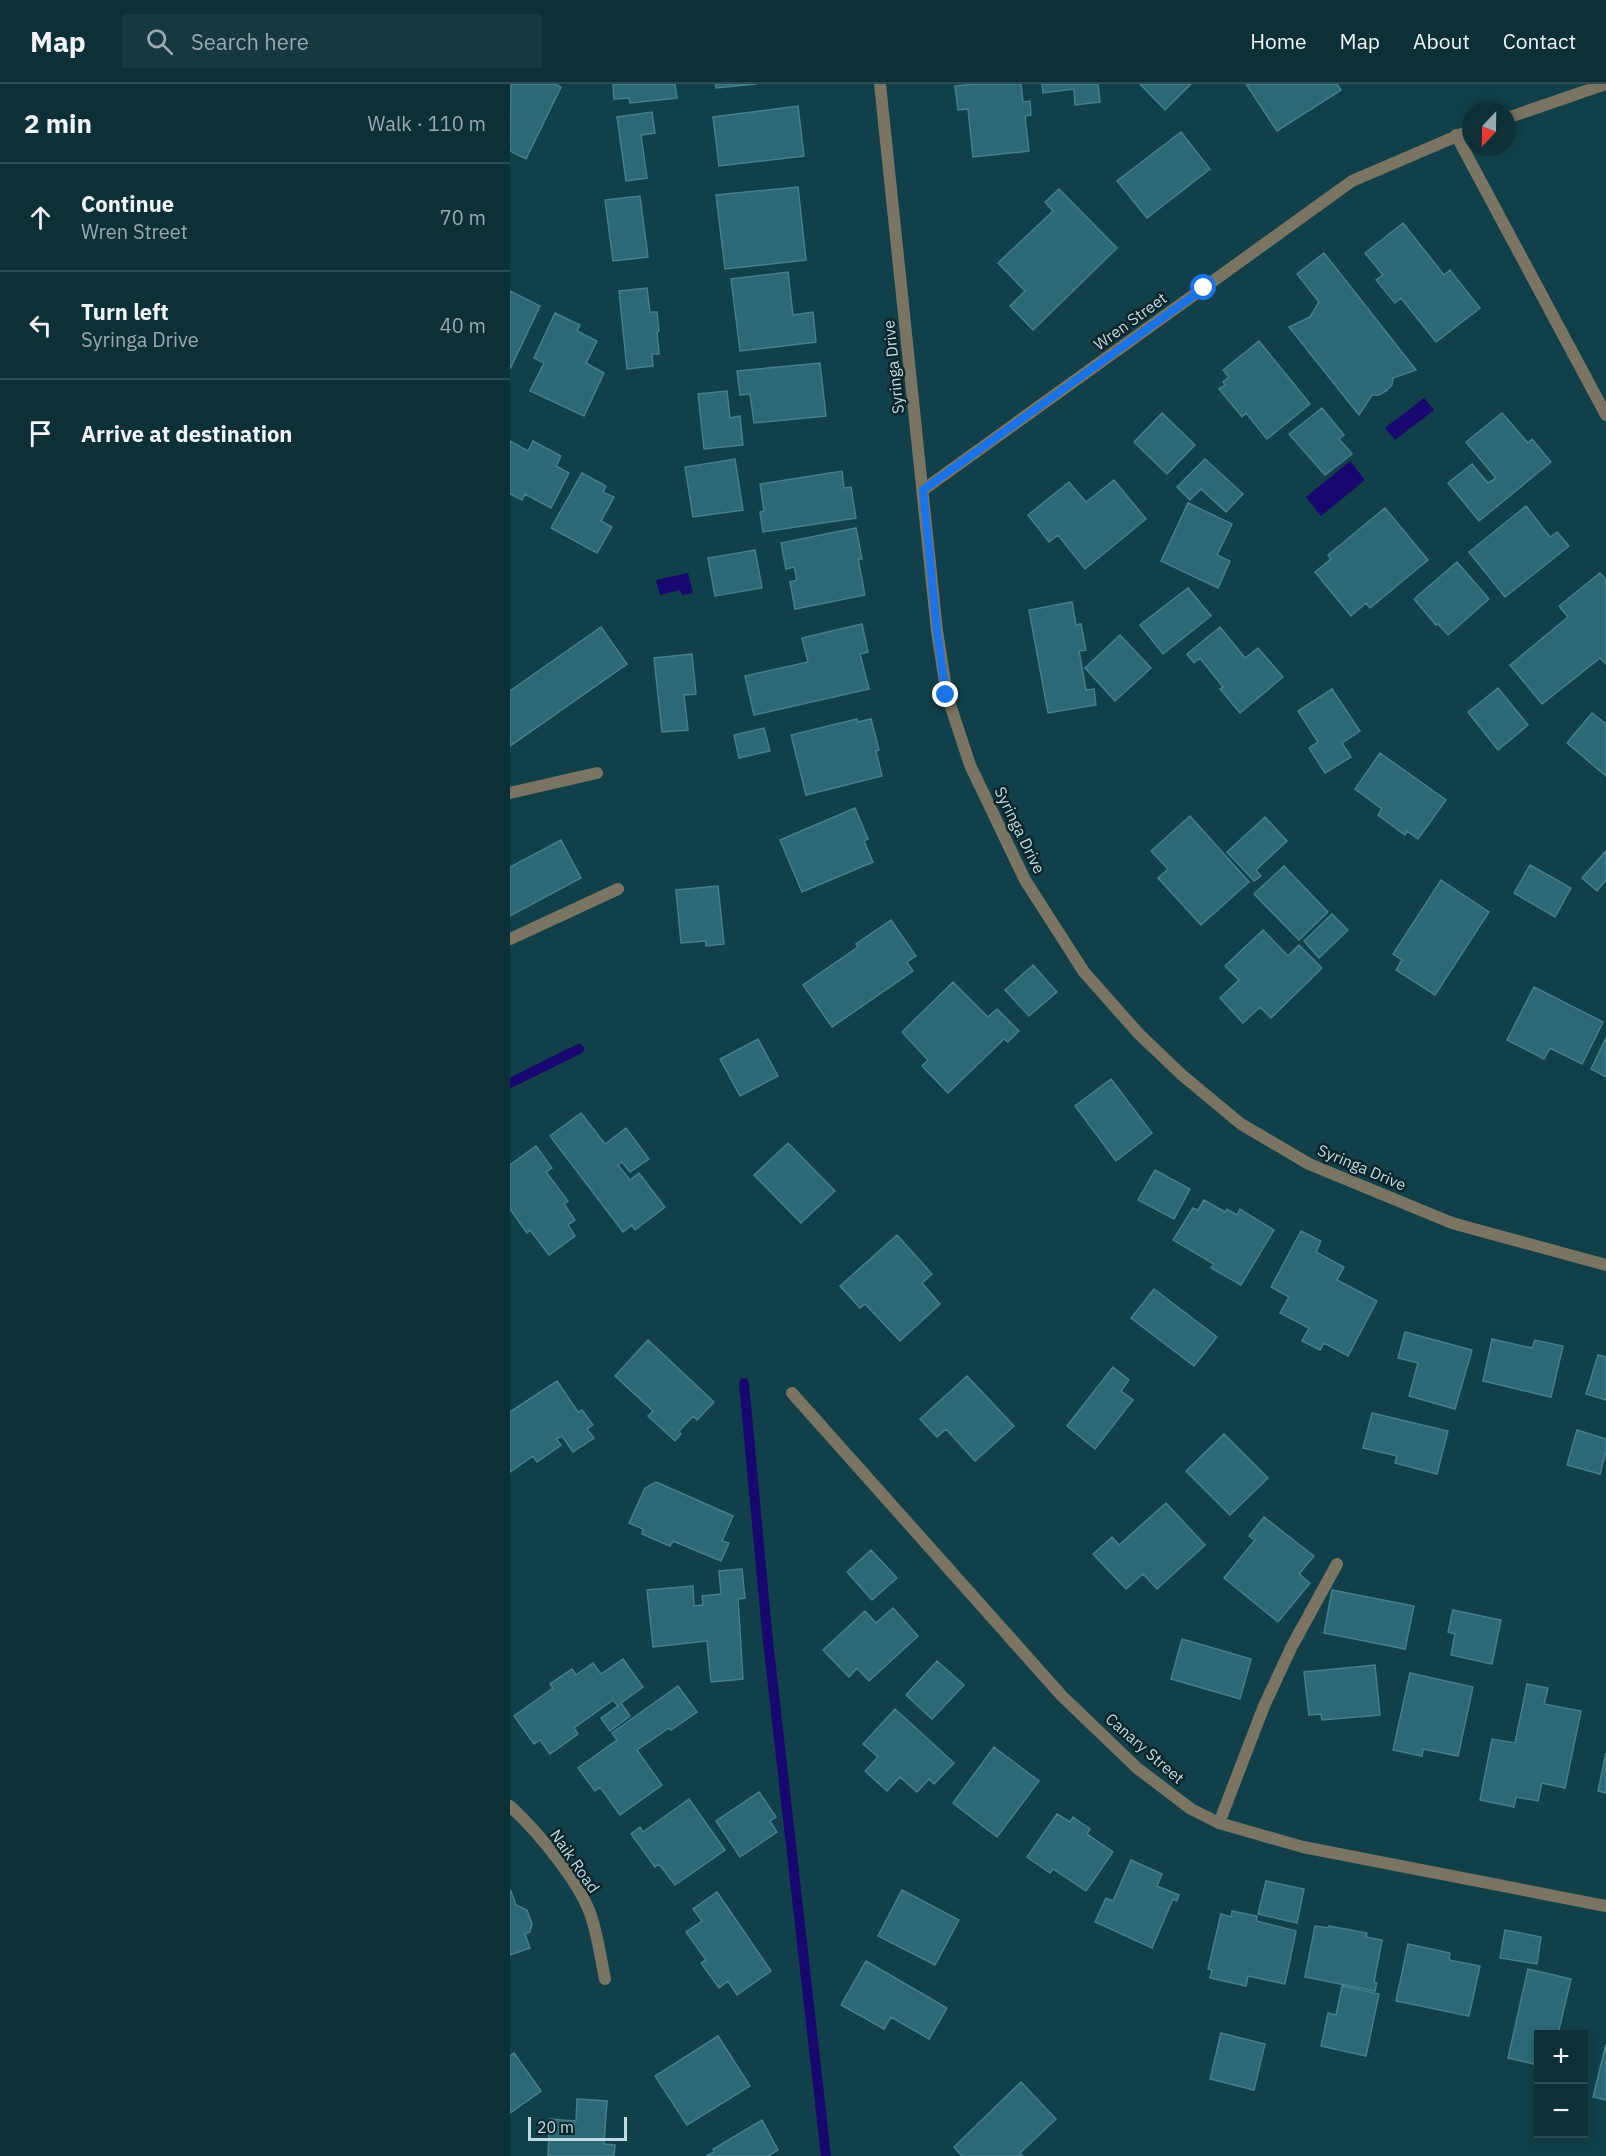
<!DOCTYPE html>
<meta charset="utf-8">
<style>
body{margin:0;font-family:"IBM Plex Sans",sans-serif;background:#163840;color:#f1f3f6}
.controls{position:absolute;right:18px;bottom:18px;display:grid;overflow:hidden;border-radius:0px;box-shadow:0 3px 9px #0003}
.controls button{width:54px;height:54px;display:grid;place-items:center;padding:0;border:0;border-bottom:2px solid #2d4b53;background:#0d3038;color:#f1f3f6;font:30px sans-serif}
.compass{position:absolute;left:952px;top:18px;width:54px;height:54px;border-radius:50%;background:#0d3038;box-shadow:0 3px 9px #0003;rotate:202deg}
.scale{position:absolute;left:18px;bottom:15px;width:99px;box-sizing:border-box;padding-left:6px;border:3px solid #bfdce3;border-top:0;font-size:16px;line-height:21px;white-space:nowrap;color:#bfdce3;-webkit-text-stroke:4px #0b252a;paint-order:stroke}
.stop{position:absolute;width:18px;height:18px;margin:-14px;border:4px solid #1a73e8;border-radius:50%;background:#fff}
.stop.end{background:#1a73e8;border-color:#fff;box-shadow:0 2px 6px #0008}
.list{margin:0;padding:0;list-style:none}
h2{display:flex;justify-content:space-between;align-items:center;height:78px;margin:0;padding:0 24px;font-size:26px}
h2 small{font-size:20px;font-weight:400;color:#9aa9ae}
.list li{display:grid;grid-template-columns:39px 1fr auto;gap:18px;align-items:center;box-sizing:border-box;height:108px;padding:0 24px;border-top:2px solid #2d4b53}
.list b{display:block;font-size:22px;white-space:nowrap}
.list p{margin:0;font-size:20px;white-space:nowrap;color:#9aa9ae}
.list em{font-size:20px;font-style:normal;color:#9aa9ae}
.icon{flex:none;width:33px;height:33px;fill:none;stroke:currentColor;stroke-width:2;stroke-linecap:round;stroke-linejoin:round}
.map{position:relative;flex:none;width:1096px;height:2072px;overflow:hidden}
header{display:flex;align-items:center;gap:36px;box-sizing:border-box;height:84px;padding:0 30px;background:#0d3038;border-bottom:2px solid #2d4b53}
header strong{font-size:28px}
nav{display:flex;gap:33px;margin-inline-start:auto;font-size:21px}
.search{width:420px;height:54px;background:#163840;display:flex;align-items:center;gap:15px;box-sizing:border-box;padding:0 21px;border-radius:0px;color:#9aa9ae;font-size:22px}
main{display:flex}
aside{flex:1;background:#0d3038}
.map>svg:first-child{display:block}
.water{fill:#18076f}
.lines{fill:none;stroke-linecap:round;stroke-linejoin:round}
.stream{stroke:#18076f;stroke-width:10}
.building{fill:#2c6875;stroke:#447f8d;stroke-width:1.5}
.lane{stroke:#7a7562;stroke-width:12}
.street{stroke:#7a7562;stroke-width:12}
.route{stroke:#1a73e8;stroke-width:8}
.labels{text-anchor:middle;stroke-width:5;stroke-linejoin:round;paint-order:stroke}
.street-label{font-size:16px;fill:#bfdce3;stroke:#0b252a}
</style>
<header>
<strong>Map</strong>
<div class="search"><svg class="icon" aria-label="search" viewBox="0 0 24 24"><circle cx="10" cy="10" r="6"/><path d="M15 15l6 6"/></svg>Search here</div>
<nav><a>Home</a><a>Map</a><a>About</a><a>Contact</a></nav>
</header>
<main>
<aside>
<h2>2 min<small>Walk · 110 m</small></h2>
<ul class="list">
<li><svg class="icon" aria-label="ahead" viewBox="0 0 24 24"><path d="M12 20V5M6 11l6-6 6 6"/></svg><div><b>Continue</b><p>Wren Street</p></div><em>70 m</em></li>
<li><svg class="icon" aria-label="left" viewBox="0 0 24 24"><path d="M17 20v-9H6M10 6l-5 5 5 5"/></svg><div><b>Turn left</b><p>Syringa Drive</p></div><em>40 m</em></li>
<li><svg class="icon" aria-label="arrive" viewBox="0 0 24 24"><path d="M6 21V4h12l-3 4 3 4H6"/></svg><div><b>Arrive at destination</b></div></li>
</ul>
</aside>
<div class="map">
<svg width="1096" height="2072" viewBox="0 0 1096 2072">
<rect width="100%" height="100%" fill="#11404a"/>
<path class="water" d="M 914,314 L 924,326 L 885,356 L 875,344 Z
M 840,377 L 855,396 L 811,432 L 796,413 Z
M 178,489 L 183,509 L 172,511 L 170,506 L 150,511 L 146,496 Z"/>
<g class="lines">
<path class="stream" d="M 0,999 L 69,965
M 234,1299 L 257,1548 L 316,2072"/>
</g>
<path class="building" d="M 1,0 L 45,0 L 51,3 L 16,75 L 0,67 Z
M 103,0 L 165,0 L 167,14 L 120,19 L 119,14 L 104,15 Z
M 205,0 L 247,0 L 206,4 Z
M 466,0 L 511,0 L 513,18 L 520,17 L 521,31 L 515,32 L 519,67 L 463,73 L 458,25 L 448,26 L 445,2 Z
M 532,0 L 588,0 L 590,18 L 565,21 L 564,5 L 533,9 Z
M 630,0 L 681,0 L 655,26 Z
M 736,0 L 827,0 L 831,6 L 767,47 Z
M 288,22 L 294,72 L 209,82 L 203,33 Z
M 142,28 L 145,49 L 131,51 L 137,94 L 116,97 L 107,33 Z
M 671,48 L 700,85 L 637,134 L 607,97 Z
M 288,103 L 296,176 L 215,185 L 206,111 Z
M 549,105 L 607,164 L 523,246 L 500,222 L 515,207 L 488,179 L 543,127 L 535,118 Z
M 130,112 L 138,173 L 103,177 L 95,116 Z
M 893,139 L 934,191 L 940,186 L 970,224 L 926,258 L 891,214 L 885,219 L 866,196 L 873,191 L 855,169 Z
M 814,169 L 906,286 L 883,294 L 882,301 L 876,307 L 869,311 L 862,311 L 849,331 L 779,243 L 800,233 L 809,218 L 787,190 Z
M 278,188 L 283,231 L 303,228 L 306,258 L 230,267 L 221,195 Z
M 137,204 L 140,228 L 147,228 L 149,247 L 147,248 L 149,270 L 142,270 L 143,282 L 117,285 L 109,207 Z
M 0,207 L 30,222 L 0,285 Z
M 45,229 L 70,241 L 67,247 L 87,257 L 76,279 L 94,289 L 74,332 L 20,307 L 34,279 L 24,274 Z
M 749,257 L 800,320 L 757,355 L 736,329 L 732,333 L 709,305 L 715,301 L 713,298 L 719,293 L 713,286 Z
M 310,279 L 316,332 L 244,339 L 240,310 L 230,311 L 227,287 Z
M 217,307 L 220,334 L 230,332 L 233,361 L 194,365 L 188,310 Z
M 812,324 L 834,351 L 829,355 L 842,370 L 815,391 L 779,350 Z
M 652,329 L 685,361 L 657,390 L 624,358 Z
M 992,329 L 1018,359 L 1022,355 L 1041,378 L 969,437 L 938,399 L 962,380 L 978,399 L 986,394 L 956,358 Z
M 0,357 L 18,367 L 23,357 L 51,372 L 46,382 L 59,389 L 41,424 L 15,410 L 12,416 L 0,410 Z
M 225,375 L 233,426 L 183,433 L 175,383 Z
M 695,375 L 733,410 L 716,428 L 691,405 L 680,416 L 667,403 Z
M 332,387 L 334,404 L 341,403 L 346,434 L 253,448 L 250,428 L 254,427 L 250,400 Z
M 72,389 L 96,402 L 93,408 L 104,413 L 91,437 L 102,443 L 87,469 L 41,444 Z
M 604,396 L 636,435 L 575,485 L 548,451 L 539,458 L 518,431 L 559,398 L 576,418 Z
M 678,419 L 722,440 L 707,471 L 720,477 L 708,504 L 651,477 Z
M 1016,422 L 1040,453 L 1047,448 L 1059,462 L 995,513 L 959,468 Z
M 875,424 L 918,476 L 860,524 L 856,519 L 841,532 L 805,488 L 821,475 L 818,471 Z
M 346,444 L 352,475 L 348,475 L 355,511 L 285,525 L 280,498 L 287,496 L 284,483 L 276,485 L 271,459 Z
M 245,466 L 252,504 L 205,512 L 198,474 Z
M 947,478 L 979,515 L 938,551 L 928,540 L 926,541 L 904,515 Z
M 1090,489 L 1096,496 L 1096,580 L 1090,574 L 1032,620 L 1000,581 L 1058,533 L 1049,522 Z
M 678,504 L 701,532 L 653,570 L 630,541 Z
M 562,518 L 566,541 L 571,540 L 576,566 L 569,567 L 576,606 L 584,605 L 586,621 L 538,629 L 519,526 Z
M 352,540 L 358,568 L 350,570 L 359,605 L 244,631 L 235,592 L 298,578 L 292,554 Z
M 91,543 L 117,580 L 0,662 L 0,607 Z
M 710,543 L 735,574 L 748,564 L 773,593 L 730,629 L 710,605 L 713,603 L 690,574 L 684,579 L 677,570 Z
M 610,551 L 641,584 L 605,617 L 575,584 Z
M 182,570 L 186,610 L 174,611 L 178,646 L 152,648 L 144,574 Z
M 988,604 L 1018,641 L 988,666 L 958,628 Z
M 822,605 L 850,647 L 832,659 L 841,673 L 815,689 L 799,664 L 808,658 L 788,627 Z
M 1082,629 L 1096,640 L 1096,692 L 1057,659 Z
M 347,635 L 348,638 L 361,635 L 369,666 L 366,667 L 372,692 L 296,711 L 281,651 Z
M 254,644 L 260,667 L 229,674 L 224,651 Z
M 870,669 L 936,716 L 908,755 L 897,747 L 895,751 L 868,731 L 872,725 L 845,705 Z
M 345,724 L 358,755 L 354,757 L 363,778 L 292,808 L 270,756 Z
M 680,732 L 739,798 L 691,841 L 648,794 L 658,785 L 641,767 Z
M 755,733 L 777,757 L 746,786 L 751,792 L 744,797 L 717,768 Z
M 51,756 L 71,794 L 0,832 L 0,783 Z
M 1096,767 L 1096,796 L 1087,807 L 1072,794 Z
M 1020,781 L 1061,804 L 1045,833 L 1004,809 Z
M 774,782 L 818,828 L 789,856 L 744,810 Z
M 931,796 L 979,828 L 925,911 L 886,886 L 892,876 L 883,870 Z
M 208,802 L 214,860 L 196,862 L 196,857 L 171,859 L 166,806 Z
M 822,830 L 838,846 L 809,874 L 794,857 Z
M 381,836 L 406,872 L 397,878 L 403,887 L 322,943 L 293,901 L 348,863 L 346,860 Z
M 753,846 L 778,872 L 789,861 L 812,884 L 761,934 L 750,923 L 733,939 L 710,914 L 729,896 L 715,882 Z
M 523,881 L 547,908 L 519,932 L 495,906 Z
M 443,898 L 478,933 L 487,925 L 509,947 L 498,958 L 494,955 L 438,1009 L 412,982 L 418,976 L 392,948 Z
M 1024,903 L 1093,938 L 1072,980 L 1040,964 L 1034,975 L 997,956 Z
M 1096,954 L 1096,993 L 1081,985 Z
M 248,955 L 268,992 L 230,1012 L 210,975 Z
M 601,995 L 642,1049 L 606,1077 L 565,1022 Z
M 71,1029 L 95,1060 L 116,1044 L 139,1075 L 120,1088 L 112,1078 L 108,1081 L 120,1096 L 129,1089 L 155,1123 L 125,1146 L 122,1141 L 113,1148 L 40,1052 Z
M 278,1059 L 325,1107 L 291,1139 L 244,1091 Z
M 26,1062 L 42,1084 L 36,1088 L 58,1117 L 54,1120 L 65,1136 L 58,1141 L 65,1152 L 39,1171 L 20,1146 L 17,1149 L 0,1125 L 0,1081 Z
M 645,1086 L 680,1105 L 664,1135 L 628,1116 Z
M 694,1116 L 715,1128 L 717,1125 L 727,1131 L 730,1125 L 764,1146 L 731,1201 L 701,1184 L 704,1180 L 663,1156 L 683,1124 L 688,1126 Z
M 791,1147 L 811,1157 L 806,1168 L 834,1183 L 827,1196 L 867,1217 L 838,1272 L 814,1259 L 810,1266 L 792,1257 L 799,1244 L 770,1229 L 779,1213 L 761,1203 Z
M 387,1151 L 422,1190 L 412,1199 L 430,1220 L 390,1257 L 355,1220 L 350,1224 L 330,1202 Z
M 644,1205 L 707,1253 L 684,1282 L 621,1234 Z
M 895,1248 L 962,1266 L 945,1325 L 899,1312 L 908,1279 L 888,1274 Z
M 982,1255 L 1022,1264 L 1025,1256 L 1053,1262 L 1041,1313 L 973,1297 Z
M 138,1256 L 204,1318 L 187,1336 L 183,1332 L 169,1347 L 171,1350 L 165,1357 L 138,1332 L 143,1327 L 105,1292 Z
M 1088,1271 L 1096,1273 L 1096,1316 L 1076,1310 Z
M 603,1283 L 619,1296 L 611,1307 L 623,1316 L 585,1365 L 557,1342 Z
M 457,1292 L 504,1342 L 465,1377 L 436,1345 L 427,1353 L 410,1335 Z
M 47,1297 L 68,1328 L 72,1326 L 83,1341 L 77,1345 L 84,1354 L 63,1368 L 52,1352 L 46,1355 L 51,1361 L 27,1378 L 23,1372 L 0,1388 L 0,1328 Z
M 862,1329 L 938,1347 L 927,1390 L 885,1379 L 887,1372 L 853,1364 Z
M 1067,1346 L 1096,1355 L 1096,1367 L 1090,1390 L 1057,1381 Z
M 714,1350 L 758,1394 L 720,1431 L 676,1387 Z
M 146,1398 L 223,1432 L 212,1457 L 219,1459 L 211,1477 L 163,1457 L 160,1462 L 132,1450 L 133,1445 L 119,1439 L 135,1404 Z
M 656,1419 L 695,1461 L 647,1505 L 633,1490 L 616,1505 L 583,1470 L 602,1453 L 609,1461 Z
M 754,1433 L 804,1472 L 789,1490 L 800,1499 L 768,1538 L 714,1494 L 745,1456 L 739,1452 Z
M 361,1466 L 387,1494 L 362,1516 L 337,1488 Z
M 232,1485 L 235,1514 L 228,1515 L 233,1595 L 201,1598 L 197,1557 L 143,1563 L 137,1506 L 183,1502 L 184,1522 L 193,1521 L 192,1512 L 211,1510 L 209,1487 Z
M 822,1506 L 904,1522 L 895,1565 L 814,1549 Z
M 383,1524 L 408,1552 L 359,1597 L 347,1584 L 339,1593 L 313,1566 L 355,1527 L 366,1539 Z
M 943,1526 L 991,1536 L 982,1580 L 941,1571 L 945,1550 L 938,1548 Z
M 672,1555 L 741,1575 L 730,1615 L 661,1595 Z
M 113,1575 L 133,1603 L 111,1619 L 120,1632 L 100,1647 L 91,1634 L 108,1622 L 103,1616 L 64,1644 L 68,1650 L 40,1670 L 30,1656 L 24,1660 L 4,1632 L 43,1604 L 40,1600 L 62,1585 L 66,1591 L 83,1579 L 91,1590 Z
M 427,1577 L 454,1601 L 422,1635 L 396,1611 Z
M 865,1581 L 870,1631 L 812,1636 L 811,1630 L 799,1631 L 794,1588 Z
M 900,1589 L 963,1603 L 948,1672 L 913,1665 L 912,1672 L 883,1666 Z
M 1017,1600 L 1038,1604 L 1034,1620 L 1071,1627 L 1055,1704 L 1032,1699 L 1028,1717 L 1006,1713 L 1004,1723 L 970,1716 L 982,1655 L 1005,1659 Z
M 168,1602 L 187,1628 L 161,1646 L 159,1644 L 127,1666 L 152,1701 L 110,1731 L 90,1703 L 85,1707 L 68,1684 L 107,1656 L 102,1649 Z
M 385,1625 L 444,1679 L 424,1700 L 419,1695 L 407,1708 L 390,1693 L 377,1707 L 355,1687 L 368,1673 L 353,1660 Z
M 484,1663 L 529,1697 L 487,1753 L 443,1719 Z
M 1096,1669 L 1096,1709 L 1088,1707 Z
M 249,1708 L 266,1733 L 260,1737 L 267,1748 L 230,1773 L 206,1737 Z
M 179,1715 L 215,1766 L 165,1801 L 149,1780 L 145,1783 L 121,1750 L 130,1743 L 133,1748 Z
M 547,1730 L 560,1738 L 563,1733 L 580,1745 L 577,1750 L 603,1768 L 576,1807 L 543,1785 L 540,1789 L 517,1773 Z
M 621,1776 L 652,1790 L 647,1802 L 669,1811 L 667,1817 L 663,1815 L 642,1864 L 585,1838 L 596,1814 L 603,1817 Z
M 756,1797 L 794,1805 L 787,1839 L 748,1830 Z
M 392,1806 L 449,1836 L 425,1881 L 368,1852 Z
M 0,1807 L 1,1807 L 6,1821 L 17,1826 L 22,1840 L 20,1848 L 15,1850 L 20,1864 L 0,1871 Z
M 207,1808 L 261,1887 L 227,1911 L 218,1897 L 209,1904 L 191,1879 L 196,1876 L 176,1848 L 192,1837 L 183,1825 Z
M 722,1827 L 747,1832 L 746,1837 L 786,1847 L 775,1900 L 738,1892 L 736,1902 L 700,1894 L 702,1886 L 698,1885 L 711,1830 L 721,1833 Z
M 805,1842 L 819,1844 L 819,1842 L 857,1849 L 856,1853 L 872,1856 L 864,1898 L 867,1899 L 865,1907 L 795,1893 Z
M 995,1846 L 1031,1853 L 1027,1880 L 990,1874 Z
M 898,1860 L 940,1869 L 939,1876 L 970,1882 L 959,1932 L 886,1917 Z
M 356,1877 L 437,1924 L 419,1955 L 381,1933 L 374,1945 L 331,1921 Z
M 1018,1885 L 1061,1895 L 1048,1950 L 1028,1950 L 1028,1981 L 998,1974 Z
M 832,1902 L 869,1910 L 856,1972 L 811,1962 L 818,1929 L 826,1931 Z
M 711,1949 L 755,1960 L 744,2006 L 700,1995 Z
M 208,1952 L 240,2002 L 177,2041 L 145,1992 Z
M 1096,1960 L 1096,2016 L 1083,2013 Z
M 4,1969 L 31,2007 L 0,2029 L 0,1972 Z
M 511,1998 L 546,2035 L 510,2069 L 513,2072 L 452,2072 L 444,2063 Z
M 67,2015 L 97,2017 L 94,2060 L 105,2061 L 104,2072 L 38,2072 L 40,2035 L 66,2037 Z
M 252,2036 L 268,2066 L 258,2072 L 196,2072 L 204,2068 L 203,2065 Z"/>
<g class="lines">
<path class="lane" d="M 709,1739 L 754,1622 L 782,1562 L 827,1480"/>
<path class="street" d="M 370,0 L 427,547 L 437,611 L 460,681 L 515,796 L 574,888 L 629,950 L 672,991 L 731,1040 L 799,1080 L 942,1139 L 1096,1181
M 997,34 L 1096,0
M 946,51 L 1096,331
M 413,406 L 842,97 L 961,46
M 0,709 L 87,689
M 0,855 L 108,805
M 282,1309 L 552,1612 L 627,1684 L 681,1725 L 709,1739 L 793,1763 L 1096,1822
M 0,1722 C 27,1747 72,1800 82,1835 C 88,1854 91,1875 95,1895"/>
</g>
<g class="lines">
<path class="route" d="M 436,611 L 427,547 L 413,406 L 694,204"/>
</g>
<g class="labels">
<g class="street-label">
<text transform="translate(620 237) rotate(-36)" y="6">Wren Street</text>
<text transform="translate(383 283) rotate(-96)" y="6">Syringa Drive</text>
<text transform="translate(510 746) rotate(64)" y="6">Syringa Drive</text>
<text transform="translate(852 1083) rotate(23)" y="6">Syringa Drive</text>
<text transform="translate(635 1664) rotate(41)" y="6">Canary Street</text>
<text transform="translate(65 1777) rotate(55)" y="6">Naik Road</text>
</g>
</g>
</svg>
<div class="controls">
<button>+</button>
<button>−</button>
</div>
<svg class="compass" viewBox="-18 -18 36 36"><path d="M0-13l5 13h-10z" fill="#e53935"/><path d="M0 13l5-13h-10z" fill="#9aa9ae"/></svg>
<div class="scale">20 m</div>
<div class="stop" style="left:694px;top:204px"></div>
<div class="stop end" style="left:436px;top:611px"></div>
</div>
</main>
